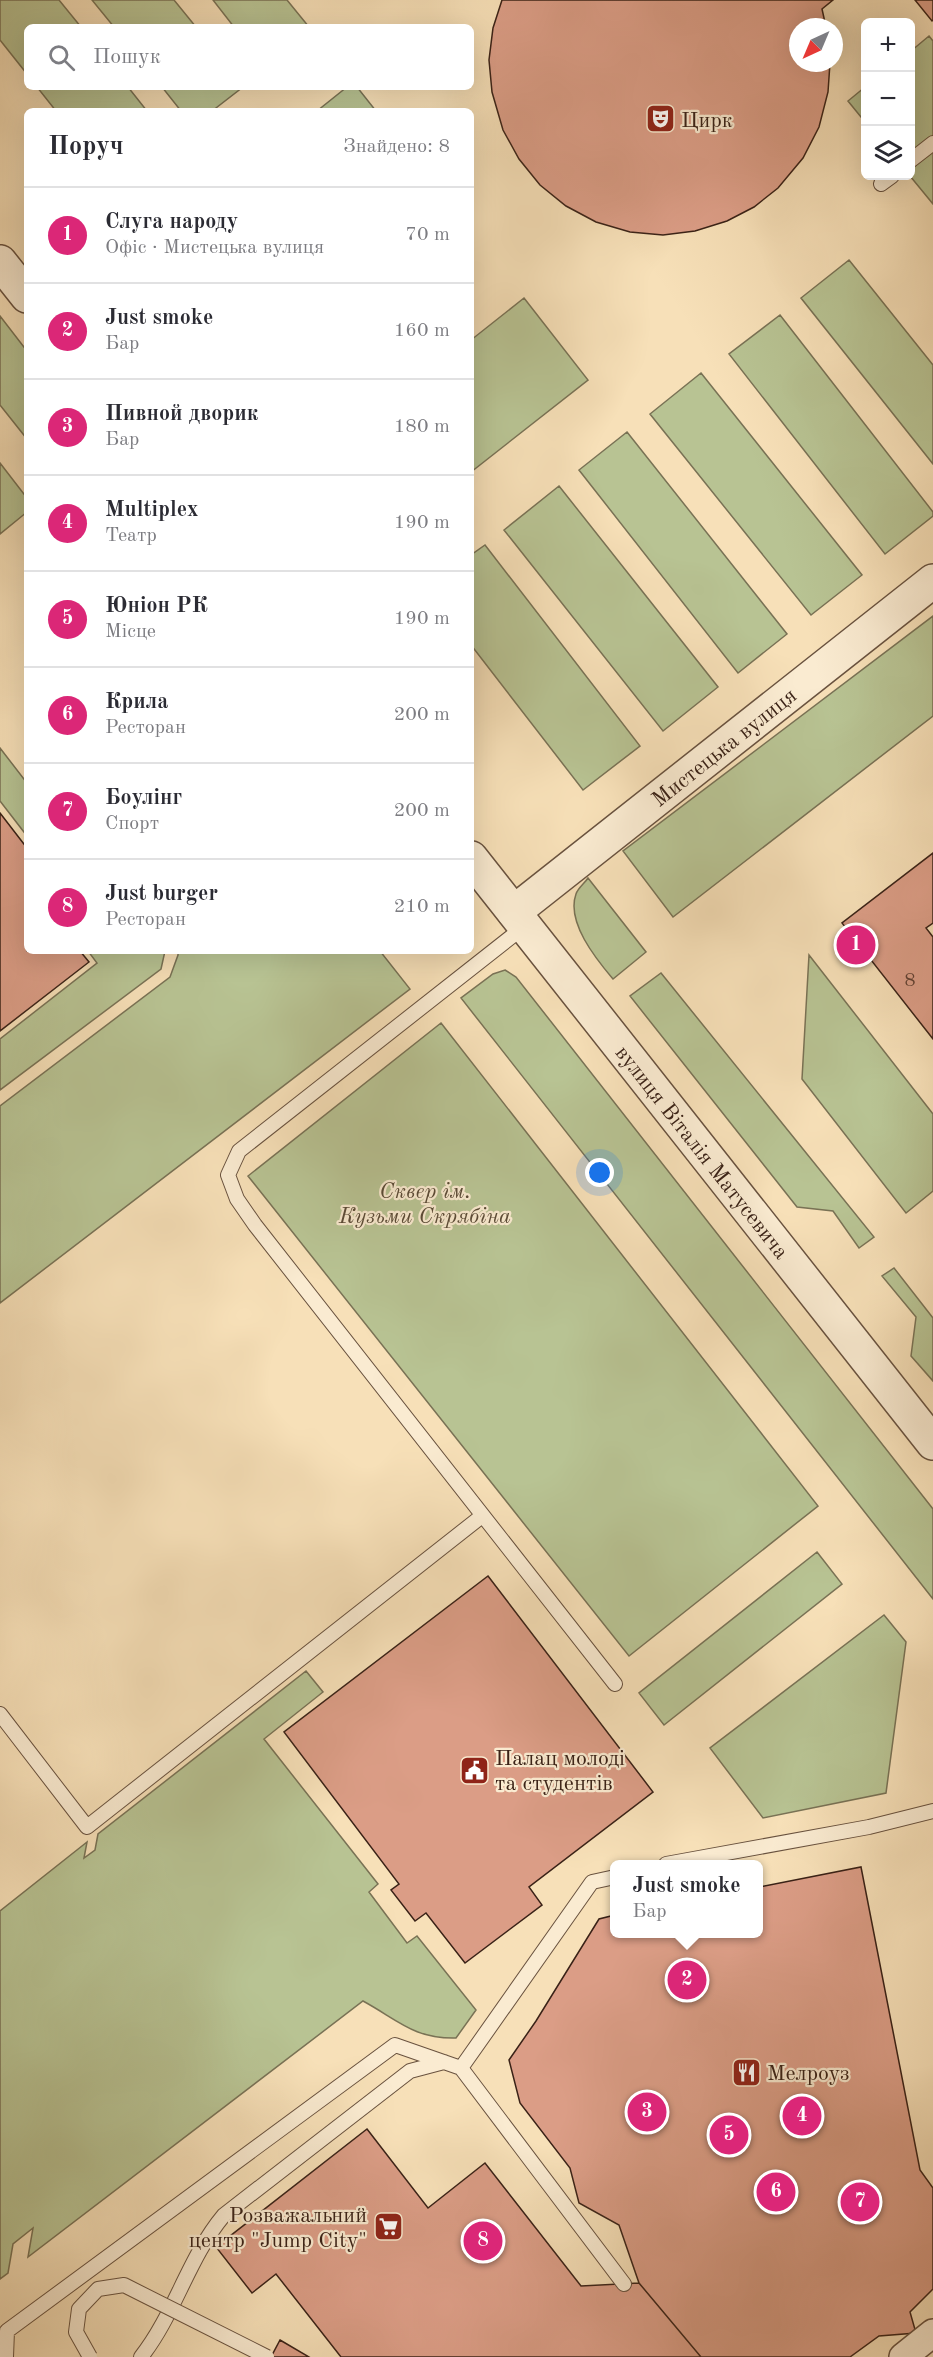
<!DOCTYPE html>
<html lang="uk">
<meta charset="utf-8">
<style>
body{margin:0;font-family:"Old Standard TT",serif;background:#f2f2f3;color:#2b2b33}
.controls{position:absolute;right:18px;top:18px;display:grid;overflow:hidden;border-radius:9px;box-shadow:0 6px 24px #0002}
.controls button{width:54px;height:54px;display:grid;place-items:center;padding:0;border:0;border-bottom:2px solid #e1e1e2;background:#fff;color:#2b2b33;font:30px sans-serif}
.compass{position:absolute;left:789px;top:18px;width:54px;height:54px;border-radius:50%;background:#fff;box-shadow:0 6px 24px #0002;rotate:224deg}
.you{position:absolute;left:600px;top:1173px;width:21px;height:21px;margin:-15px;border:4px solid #fff;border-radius:50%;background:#1a73e8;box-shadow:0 0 0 9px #1a73e833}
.badge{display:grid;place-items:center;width:39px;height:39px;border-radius:50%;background:#db2777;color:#fff;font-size:20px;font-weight:700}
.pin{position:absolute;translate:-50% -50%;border:3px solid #fff;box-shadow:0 2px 6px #0006}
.popup{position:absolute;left:610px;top:1860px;width:153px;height:78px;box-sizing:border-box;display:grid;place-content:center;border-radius:9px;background:#fff;filter:drop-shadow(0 2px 4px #0005);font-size:20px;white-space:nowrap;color:#7c7c81}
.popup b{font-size:22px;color:#2b2b33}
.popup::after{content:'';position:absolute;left:50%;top:100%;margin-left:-12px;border:12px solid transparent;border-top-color:#fff}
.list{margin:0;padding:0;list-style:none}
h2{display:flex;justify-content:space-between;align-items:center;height:78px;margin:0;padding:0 24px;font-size:26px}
h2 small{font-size:20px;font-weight:400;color:#7c7c81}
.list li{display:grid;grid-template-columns:39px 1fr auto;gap:18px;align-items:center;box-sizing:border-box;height:96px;padding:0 24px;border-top:2px solid #e1e1e2}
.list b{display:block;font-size:22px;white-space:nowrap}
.list p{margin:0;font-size:20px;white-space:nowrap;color:#7c7c81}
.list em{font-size:20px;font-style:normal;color:#7c7c81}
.icon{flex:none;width:33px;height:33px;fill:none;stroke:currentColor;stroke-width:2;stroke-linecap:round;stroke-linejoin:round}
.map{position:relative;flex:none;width:933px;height:2357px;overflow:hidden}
.search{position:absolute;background:#fff;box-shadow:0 6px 24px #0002;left:24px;top:24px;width:450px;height:66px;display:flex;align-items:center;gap:15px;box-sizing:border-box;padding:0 21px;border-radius:9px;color:#7c7c81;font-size:22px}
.panel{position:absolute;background:#fff;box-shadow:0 6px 24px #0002;left:24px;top:108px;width:450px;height:846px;border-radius:9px}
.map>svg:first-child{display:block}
.green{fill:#b8c393;stroke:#797255;stroke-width:1.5}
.building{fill:#db9d86;stroke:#3a2217;stroke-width:1.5}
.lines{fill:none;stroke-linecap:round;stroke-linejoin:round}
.service-casing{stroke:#69523f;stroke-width:16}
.minor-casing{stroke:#69523f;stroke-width:30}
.tertiary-casing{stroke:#69523f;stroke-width:36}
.service{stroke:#faebd1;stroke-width:14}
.minor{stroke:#faebd1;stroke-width:27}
.tertiary{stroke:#faebd1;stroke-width:33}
.service-bridge-casing{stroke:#69523f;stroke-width:16;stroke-linecap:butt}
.service-bridge{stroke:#faebd1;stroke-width:14}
.labels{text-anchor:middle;stroke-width:4.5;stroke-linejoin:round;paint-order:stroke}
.number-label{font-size:20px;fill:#624133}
.poi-label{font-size:22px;fill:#3a2217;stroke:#faebd1;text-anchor:start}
.street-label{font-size:22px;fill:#3a2217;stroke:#faebd1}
.park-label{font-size:22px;font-style:italic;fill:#5a4a36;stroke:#faebd1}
</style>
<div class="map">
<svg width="933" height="2357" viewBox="0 0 933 2357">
<rect width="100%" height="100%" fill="#f7e0b8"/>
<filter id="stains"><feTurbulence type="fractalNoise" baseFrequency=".00333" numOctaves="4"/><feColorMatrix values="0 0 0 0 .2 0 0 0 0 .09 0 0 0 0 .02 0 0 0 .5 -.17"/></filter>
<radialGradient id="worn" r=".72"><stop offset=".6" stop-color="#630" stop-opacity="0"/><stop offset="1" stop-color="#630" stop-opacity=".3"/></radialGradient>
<path class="green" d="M 0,0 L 59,0 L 81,27 L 27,27 L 27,74 L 0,40 Z
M 92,0 L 174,0 L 196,27 L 114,27 Z
M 213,0 L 287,0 L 309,27 L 234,27 Z
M 929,36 L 933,41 L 933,204 L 910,176 L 911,51 Z
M 37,87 L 128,87 L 147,111 L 56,111 Z
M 162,87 L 243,87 L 212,111 L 181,111 Z
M 347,87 L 357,87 L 376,111 L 317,111 Z
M 865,87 L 865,122 L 848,101 Z
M 849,260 L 933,365 L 933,464 L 801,298 Z
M 524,298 L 588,380 L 471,472 L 471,340 Z
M 780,315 L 933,512 L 933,516 L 885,554 L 729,354 Z
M 0,316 L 27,351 L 27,439 L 0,405 Z
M 701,373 L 862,575 L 811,615 L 650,414 Z
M 627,432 L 787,634 L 738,673 L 579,470 Z
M 0,463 L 27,498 L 27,512 L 0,534 Z
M 559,486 L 718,687 L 663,731 L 504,530 Z
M 485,545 L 640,746 L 583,790 L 471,645 L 471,555 Z
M 933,616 L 933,716 L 673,917 L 623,851 Z
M 0,748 L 27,783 L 27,836 L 0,801 Z
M 588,878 L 646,952 L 613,979 C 596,959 566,922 576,894 C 578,888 585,883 588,878 Z
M 88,951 L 165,951 L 161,969 L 0,1090 L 0,1039 L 97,963 Z
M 178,951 L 380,951 L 410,989 L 0,1303 L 0,1106 L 170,977 L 178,955 Z
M 809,955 L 933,1114 L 933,1191 L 906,1213 L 802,1079 Z
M 505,970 L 516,977 L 933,1509 L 933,1599 L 461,998 L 493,974 Z
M 661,973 L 874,1237 L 859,1248 L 833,1211 L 797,1207 L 630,996 Z
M 441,1023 L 818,1506 L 629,1656 L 248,1176 Z
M 894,1268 L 933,1318 L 933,1381 L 911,1356 L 916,1317 L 882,1276 Z
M 817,1552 L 842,1584 L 664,1725 L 639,1693 Z
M 884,1615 L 906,1642 L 886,1793 L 763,1818 L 710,1748 Z
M 306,1671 L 323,1692 L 264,1739 L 378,1884 L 369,1892 L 407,1943 L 417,1936 L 476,2010 L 456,2038 C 414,2039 398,2020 363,2001 L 28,2257 L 33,2228 L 13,2244 L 8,2273 L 0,2279 L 0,1911 L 87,1842 L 84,1858 L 95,1850 L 98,1834 Z"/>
<path class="building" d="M 502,0 L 833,0 L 822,9 L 826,27 L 798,27 L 798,63 L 830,63 L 828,92 L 819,127 L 803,158 L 778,188 L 754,207 L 727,221 L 695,231 L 663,235 L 630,232 L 596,222 L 566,206 L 540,185 L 519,159 L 503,130 L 492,92 L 489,60 L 493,28 Z
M 915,0 L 933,0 L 933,20 L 932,21 Z
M 0,813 L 27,848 L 27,951 L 80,951 L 89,962 L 0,1031 Z
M 933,853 L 933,923 L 926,928 L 933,937 L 933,1039 L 842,923 Z
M 488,1576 L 653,1792 L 529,1887 L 542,1905 L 465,1963 L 426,1913 L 415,1921 L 391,1890 L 399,1884 L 284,1732 Z
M 861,1867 L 920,2170 L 933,2188 L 933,2289 L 910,2312 L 916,2333 L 879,2336 L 850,2357 L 701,2357 L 639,2283 L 619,2225 L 579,2203 L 570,2168 L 520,2103 L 509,2060 L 536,2021 L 599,1919 L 615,1915 L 615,1934 L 759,1934 L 759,1887 Z
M 367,2129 L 428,2208 L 485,2163 L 581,2286 L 639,2283 L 701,2357 L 341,2357 L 276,2274 L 252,2293 L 216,2247 Z
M 280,2340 L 309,2357 L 271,2357 Z"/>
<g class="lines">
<defs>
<path id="service" d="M 910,161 L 933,143
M 881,184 L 892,176
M 525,926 L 239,1151 L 228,1175 L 237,1199 L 255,1225 L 615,1684
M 0,1714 L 87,1827 L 482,1516
M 666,1864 L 869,1827 L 933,1811
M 461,2068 L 624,2284
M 6,2357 L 7,2331 L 395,2045 L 461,2068 L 592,1882 L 615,1877
M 141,2357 C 175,2314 188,2258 224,2215 L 410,2071 L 444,2062"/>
<path id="minor" d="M 903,2357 L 933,2333"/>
<g id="tertiary">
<path d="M 0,262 L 27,296"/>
<path id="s1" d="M 471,858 L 933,1443"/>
<path id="s2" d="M 514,912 L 933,581"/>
</g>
</defs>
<use href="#service" class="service-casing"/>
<use href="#minor" class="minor-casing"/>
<use href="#tertiary" class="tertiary-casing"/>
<use href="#service" class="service"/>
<use href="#minor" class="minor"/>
<use href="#tertiary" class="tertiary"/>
<defs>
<path id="service-bridge" d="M 90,2357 L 76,2332 L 79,2309 L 98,2289 L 124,2285 L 267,2357"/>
</defs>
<use href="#service-bridge" class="service-bridge-casing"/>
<use href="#service-bridge" class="service-bridge"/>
</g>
<defs>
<symbol id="theatre-square" viewBox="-11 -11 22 22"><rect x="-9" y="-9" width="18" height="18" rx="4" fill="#8f2418" stroke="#faebd1"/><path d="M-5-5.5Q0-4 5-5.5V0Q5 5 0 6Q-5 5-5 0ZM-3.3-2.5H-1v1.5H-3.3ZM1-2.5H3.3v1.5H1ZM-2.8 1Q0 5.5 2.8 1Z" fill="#fff"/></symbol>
<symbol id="civic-square" viewBox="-11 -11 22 22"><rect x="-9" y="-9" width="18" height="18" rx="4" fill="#8f2418" stroke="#faebd1"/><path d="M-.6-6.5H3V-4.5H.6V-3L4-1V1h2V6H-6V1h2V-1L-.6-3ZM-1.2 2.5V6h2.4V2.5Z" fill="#fff"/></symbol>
<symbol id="restaurant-square" viewBox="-11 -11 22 22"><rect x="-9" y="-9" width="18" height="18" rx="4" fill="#8f2418" stroke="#faebd1"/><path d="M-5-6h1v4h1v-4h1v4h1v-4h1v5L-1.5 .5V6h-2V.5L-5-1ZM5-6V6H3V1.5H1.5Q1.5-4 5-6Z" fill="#fff"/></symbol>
<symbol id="supermarket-square" viewBox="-11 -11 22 22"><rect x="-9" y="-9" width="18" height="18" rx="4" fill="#8f2418" stroke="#faebd1"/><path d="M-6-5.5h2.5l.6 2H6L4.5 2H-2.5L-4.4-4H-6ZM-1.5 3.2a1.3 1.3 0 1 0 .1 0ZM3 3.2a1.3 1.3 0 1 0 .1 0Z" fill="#fff"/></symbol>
</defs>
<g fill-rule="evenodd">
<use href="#theatre-square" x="644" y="102" width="33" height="33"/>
<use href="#civic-square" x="458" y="1754" width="33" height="33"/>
<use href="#restaurant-square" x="730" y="2056" width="33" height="33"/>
<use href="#supermarket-square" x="372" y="2210" width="33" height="33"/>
</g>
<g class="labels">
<g class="number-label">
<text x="910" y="986">8</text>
</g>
<g class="poi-label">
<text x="681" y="127">Цирк</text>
<text x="495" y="1765">Палац молоді<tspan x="495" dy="25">та студентів</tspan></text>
<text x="767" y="2080">Мелроуз</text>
<text x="367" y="2222" text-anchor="end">Розважальний<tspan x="367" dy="25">центр "Jump City"</tspan></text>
</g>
<g class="street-label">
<text dy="8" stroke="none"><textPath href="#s2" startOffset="267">Мистецька вулиця</textPath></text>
<text dy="8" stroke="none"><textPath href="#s1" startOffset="374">вулиця Віталія Матусевича</textPath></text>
</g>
<g class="park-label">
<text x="425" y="1198">Сквер ім.<tspan x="425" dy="25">Кузьми Скрябіна</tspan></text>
</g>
</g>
<rect width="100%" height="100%" filter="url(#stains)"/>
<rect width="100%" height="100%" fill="url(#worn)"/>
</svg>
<div class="controls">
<button>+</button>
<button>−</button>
<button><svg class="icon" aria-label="layers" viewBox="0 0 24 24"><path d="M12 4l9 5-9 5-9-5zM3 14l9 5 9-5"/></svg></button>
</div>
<svg class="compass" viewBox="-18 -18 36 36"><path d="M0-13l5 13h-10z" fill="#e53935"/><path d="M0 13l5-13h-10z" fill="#7c7c81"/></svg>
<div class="you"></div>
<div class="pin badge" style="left:856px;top:945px">1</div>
<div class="pin badge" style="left:687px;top:1980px">2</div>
<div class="popup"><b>Just smoke</b>Бар</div>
<div class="pin badge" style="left:647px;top:2112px">3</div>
<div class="pin badge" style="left:802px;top:2116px">4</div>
<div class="pin badge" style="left:729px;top:2135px">5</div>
<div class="pin badge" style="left:776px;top:2192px">6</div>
<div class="pin badge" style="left:860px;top:2202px">7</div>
<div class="pin badge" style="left:483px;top:2241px">8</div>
<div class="search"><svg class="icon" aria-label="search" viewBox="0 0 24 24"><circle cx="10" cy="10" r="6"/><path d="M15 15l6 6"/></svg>Пошук</div>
<section class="panel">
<h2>Поруч<small>Знайдено: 8</small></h2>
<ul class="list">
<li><span class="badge">1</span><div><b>Слуга народу</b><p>Офіс · Мистецька вулиця</p></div><em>70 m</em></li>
<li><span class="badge">2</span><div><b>Just smoke</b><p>Бар</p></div><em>160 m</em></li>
<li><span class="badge">3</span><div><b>Пивной дворик</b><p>Бар</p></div><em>180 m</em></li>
<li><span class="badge">4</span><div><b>Multiplex</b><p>Театр</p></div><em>190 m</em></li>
<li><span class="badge">5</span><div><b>Юніон РК</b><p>Місце</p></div><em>190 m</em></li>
<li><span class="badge">6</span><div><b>Крила</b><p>Ресторан</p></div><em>200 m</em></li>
<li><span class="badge">7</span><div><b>Боулінг</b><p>Спорт</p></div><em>200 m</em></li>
<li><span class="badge">8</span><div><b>Just burger</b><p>Ресторан</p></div><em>210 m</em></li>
</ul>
</section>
</div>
